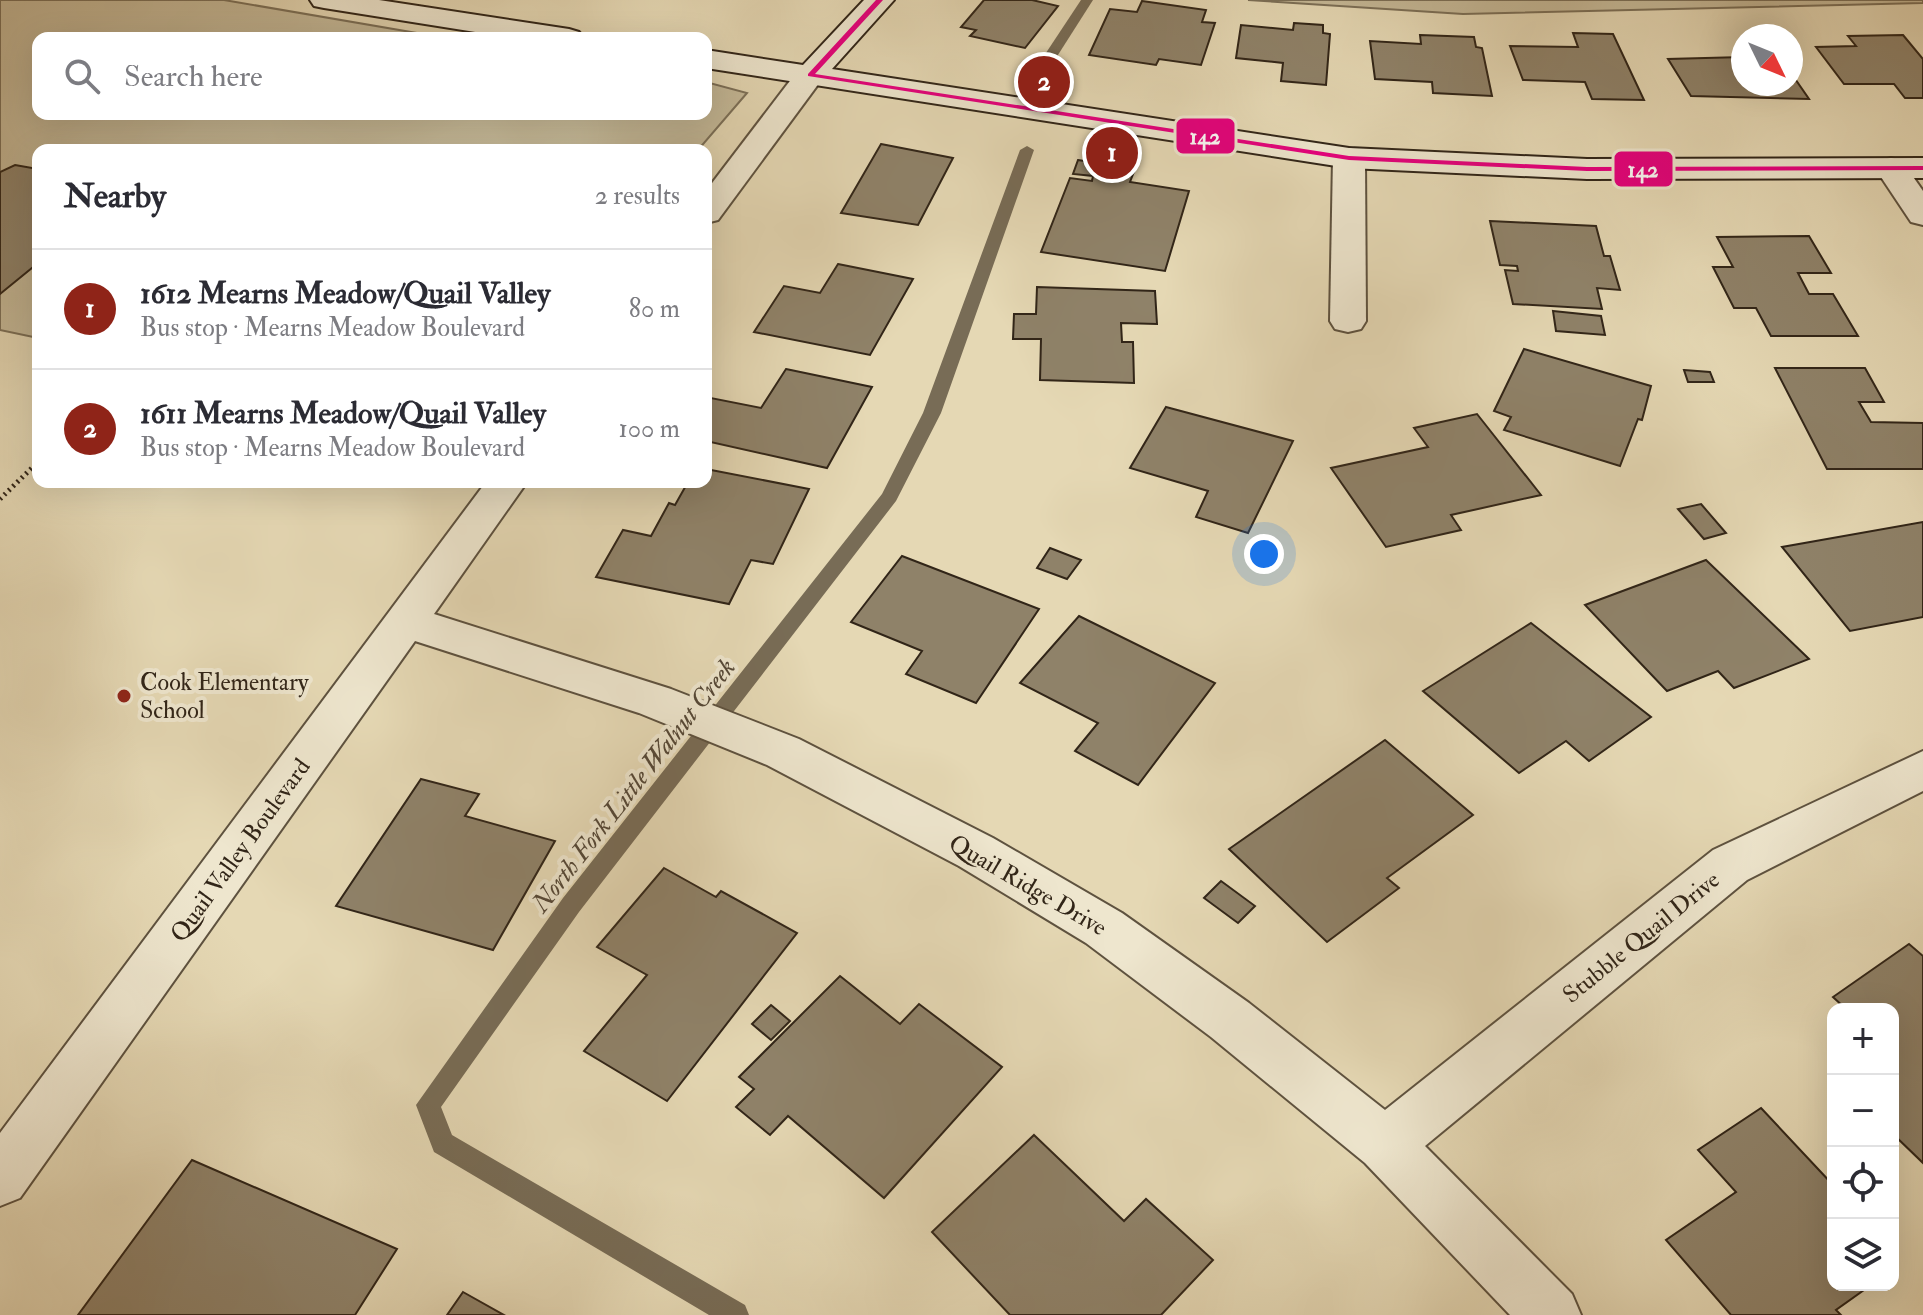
<!DOCTYPE html>
<meta charset="utf-8">
<style>
body{margin:0;font-family:"IM FELL Double Pica",serif;background:#f2f2f3;color:#2b2b33}
.controls{position:absolute;right:24px;bottom:24px;display:grid;overflow:hidden;border-radius:16px;box-shadow:0 8px 32px #0002}
.controls button{width:72px;height:72px;display:grid;place-items:center;padding:0;border:0;border-bottom:2px solid #e1e1e2;background:#fff;color:#2b2b33;font:40px sans-serif}
.compass{position:absolute;left:1731px;top:24px;width:72px;height:72px;border-radius:50%;background:#fff;box-shadow:0 8px 32px #0002;rotate:133deg}
.you{position:absolute;left:1264px;top:554px;width:28px;height:28px;margin:-20px;border:6px solid #fff;border-radius:50%;background:#1a73e8;box-shadow:0 0 0 12px #1a73e833}
.badge{display:grid;place-items:center;width:52px;height:52px;border-radius:50%;background:#8f2418;color:#fff;font-size:26px;font-weight:700}
.pin{position:absolute;translate:-50% -50%;border:4px solid #fff;box-shadow:0 2px 8px #0006}
.list{margin:0;padding:0;list-style:none}
h2{display:flex;justify-content:space-between;align-items:center;height:104px;margin:0;padding:0 32px;font-size:34px}
h2 small{font-size:26px;font-weight:400;color:#7c7c81}
.list li{display:grid;grid-template-columns:52px 1fr auto;gap:24px;align-items:center;box-sizing:border-box;height:120px;padding:0 32px;border-top:2px solid #e1e1e2}
.list b{display:block;font-size:30px;white-space:nowrap}
.list p{margin:0;font-size:26px;white-space:nowrap;color:#7c7c81}
.list em{font-size:26px;font-style:normal;color:#7c7c81}
.icon{flex:none;width:44px;height:44px;fill:none;stroke:currentColor;stroke-width:2;stroke-linecap:round;stroke-linejoin:round}
.map{position:relative;flex:none;width:1923px;height:1315px;overflow:hidden}
.search{position:absolute;background:#fff;box-shadow:0 8px 32px #0002;left:32px;top:32px;width:680px;height:88px;display:flex;align-items:center;gap:20px;box-sizing:border-box;padding:0 28px;border-radius:16px;color:#7c7c81;font-size:30px}
.panel{position:absolute;background:#fff;box-shadow:0 8px 32px #0002;left:32px;top:144px;width:680px;height:344px;border-radius:16px}
.map>svg:first-child{display:block}
.green{fill:#c6ba99;stroke:#7c7058;stroke-width:2}
.lines{fill:none;stroke-linecap:round;stroke-linejoin:round}
.stream{fill:#786c56;fill-rule:evenodd}
.building{fill:#8f8269;stroke:#312518;stroke-width:2}
.street-casing{stroke:#5e523f;stroke-width:4}
.secondary-casing{stroke:#312518;stroke-width:4}
.path{stroke:#312518;stroke-width:5;stroke-dasharray:2 4;stroke-linecap:butt}
.street{fill:#eee6ce;fill-rule:evenodd}
.secondary{fill:#eee6ce;fill-rule:evenodd}
.bus-1-casing{stroke:#eee6ce;stroke-width:6}
.bus-1{fill:#e5007d;fill-rule:evenodd}
.poi-dot{fill:#8f2418;stroke:#eee6ce;stroke-width:3}
.labels{text-anchor:middle;stroke-width:8;stroke-linejoin:round;paint-order:stroke}
.poi-label{font-size:24px;fill:#312518;stroke:#eee6ce;text-anchor:start}
.street-label{font-size:24px;fill:#312518;stroke:#eee6ce}
.water-label{font-size:26px;font-style:italic;fill:#554837;stroke:#eee6ce}
.line-badge{stroke:#eee6ce;stroke-width:3}
.badge-label{font-size:22px;text-anchor:middle;font-weight:bold;fill:#fff}
</style>
<div class="map">
<svg width="1923" height="1315" viewBox="0 0 1923 1315">
<rect width="100%" height="100%" fill="#e5d8b4"/>
<filter id="stains"><feTurbulence type="fractalNoise" baseFrequency=".0025" numOctaves="4"/><feColorMatrix values="0 0 0 0 .2 0 0 0 0 .09 0 0 0 0 .02 0 0 0 .5 -.17"/></filter>
<radialGradient id="worn" r=".72"><stop offset=".6" stop-color="#630" stop-opacity="0"/><stop offset="1" stop-color="#630" stop-opacity=".3"/></radialGradient>
<g class="green">
<polygon points="0,0 224,0 446,38 38,38 38,114 706,114 706,82 747,93 698,150 38,150 38,338 0,330"/>
<polygon points="1248,0 1923,0 1923,3 1463,14"/>
</g>
<g class="lines">
<g class="stream">
<polygon points="1081,0 1093,0 1042,80 1032,80 1030,77"/>
<polygon points="1027,146 1034,150 941,413 896,501 579,912 441,1107 452,1135 745,1305 749,1315 709,1315 434,1152 416,1105 563,898 882,494 923,413 1020,150"/>
</g>
</g>
<g class="building">
<polygon points="984,0 1032,0 1058,6 1025,48 970,36 976,30 961,27"/>
<polygon points="1142,1 1206,10 1202,22 1215,23 1201,65 1159,59 1156,65 1089,55 1110,9 1137,12"/>
<polygon points="1294,23 1323,25 1323,33 1330,34 1326,85 1281,81 1283,63 1236,58 1241,25 1293,30"/>
<polygon points="1573,33 1613,34 1644,100 1592,99 1585,82 1523,80 1510,46 1578,47"/>
<polygon points="1420,35 1474,37 1476,47 1482,48 1492,96 1433,93 1432,82 1375,79 1370,41 1421,44"/>
<polygon points="1903,35 1923,59 1923,98 1905,98 1894,84 1844,84 1816,47 1856,46 1848,36"/>
<polygon points="1743,57 1743,84 1791,84 1791,73 1809,99 1691,96 1668,59"/>
<polygon points="881,144 953,158 918,225 841,213"/>
<polygon points="1078,160 1135,169 1130,182 1189,191 1165,271 1041,252 1070,178 1092,181 1093,176 1073,174"/>
<polygon points="15,165 38,169 38,263 0,294 0,172"/>
<polygon points="1490,221 1596,226 1604,256 1610,256 1620,290 1597,288 1602,309 1513,304 1505,270 1518,271 1517,266 1500,265"/>
<polygon points="1809,236 1831,273 1798,273 1809,294 1833,294 1858,336 1771,336 1756,308 1734,308 1713,267 1733,267 1717,237"/>
<polygon points="838,264 913,279 870,355 754,332 784,286 820,293"/>
<polygon points="1037,287 1155,291 1157,324 1121,323 1122,342 1133,342 1134,383 1040,380 1041,339 1013,339 1014,314 1036,314"/>
<polygon points="1553,311 1601,316 1605,335 1556,331"/>
<polygon points="1524,349 1651,386 1642,420 1638,419 1620,466 1504,430 1511,417 1494,411"/>
<polygon points="1775,368 1865,368 1884,402 1859,402 1871,422 1923,423 1923,469 1827,469"/>
<polygon points="786,369 872,387 827,468 706,441 706,405 711,398 761,408"/>
<polygon points="1684,370 1710,372 1714,382 1688,382"/>
<polygon points="1166,407 1293,441 1248,533 1196,517 1208,491 1130,468"/>
<polygon points="1477,414 1541,495 1451,515 1461,530 1386,547 1331,468 1428,447 1414,428"/>
<polygon points="706,469 809,489 773,564 751,560 729,604 596,577 623,530 651,536 669,503 675,505 688,482 706,482"/>
<polygon points="1701,504 1726,533 1704,539 1678,509"/>
<polygon points="1923,522 1923,617 1850,631 1782,547"/>
<polygon points="1050,548 1081,560 1067,579 1037,568"/>
<polygon points="902,556 1039,609 976,703 906,674 922,651 851,622"/>
<polygon points="1706,560 1809,659 1734,688 1718,671 1667,691 1585,605"/>
<polygon points="1079,616 1215,683 1138,785 1075,751 1098,723 1020,683"/>
<polygon points="1531,623 1651,717 1589,761 1566,741 1519,773 1423,691"/>
<polygon points="1385,740 1473,815 1387,878 1399,888 1327,942 1229,849"/>
<polygon points="421,779 479,794 465,816 555,841 493,950 336,906"/>
<polygon points="664,868 716,897 721,891 797,933 667,1101 584,1051 647,975 597,947"/>
<polygon points="1221,881 1255,906 1238,923 1204,898"/>
<polygon points="1909,944 1923,956 1923,1163 1893,1134 1893,1009 1846,1009 1833,997"/>
<polygon points="840,976 900,1024 919,1004 1002,1067 884,1198 788,1116 770,1135 736,1107 754,1089 739,1077"/>
<polygon points="771,1005 790,1021 771,1040 752,1024"/>
<polygon points="1761,1108 1833,1185 1833,1285 1871,1285 1836,1310 1841,1315 1731,1315 1666,1240 1736,1192 1698,1150"/>
<polygon points="1034,1135 1124,1221 1146,1199 1213,1260 1161,1315 1010,1315 932,1232"/>
<polygon points="192,1160 397,1249 355,1315 78,1315"/>
<polygon points="463,1292 504,1315 447,1315"/>
</g>
<g class="lines">
<g class="street-casing">
<g id="street">
<polygon points="810,66 821,69 825,75 718,220 706,223 706,191 799,69"/>
<polygon points="1349,148 1360,151 1365,158 1366,321 1361,329 1348,332 1335,329 1330,321 1333,158 1338,151"/>
<polygon points="1891,158 1902,161 1923,191 1923,225 1911,222 1875,168 1880,161"/>
<polygon points="486,482 527,482 434,614 671,689 799,739 993,838 1122,913 1249,1003 1385,1110 1713,850 1923,751 1923,791 1747,880 1425,1146 1572,1294 1581,1315 1510,1315 1365,1163 1211,1037 1086,943 959,866 767,765 639,713 415,641 20,1198 0,1206 0,1133"/>
</g>
</g>
<g class="secondary-casing">
<g id="secondary">
<polygon points="310,0 379,0 569,29 579,32 584,38 513,38 324,8 314,6"/>
<polygon points="864,0 894,0 832,69 1349,148 1587,159 1923,158 1923,178 1587,179 1349,168 706,68 706,50 803,65"/>
</g>
</g>
<polyline class="path" points="0,499 38,462"/>
<use href="#street" class="street"/>
<use href="#secondary" class="secondary"/>
<g class="bus-1-casing">
<polygon id="bus-1" points="876,0 883,0 815,74 1349,156 1587,167 1923,166 1923,170 1587,171 1349,160 808,76 808,74"/>
</g>
<use href="#bus-1" class="bus-1"/>
</g>
<circle class="poi-dot" cx="124" cy="696" r="8"/>
<g class="labels">
<g class="poi-label">
<text x="140" y="690">Cook Elementary<tspan x="140" dy="28">School</tspan></text>
</g>
<g class="street-label">
<text transform="translate(240 850) rotate(-54)" y="8">Quail Valley Boulevard</text>
<text transform="translate(1028 885) rotate(30)" y="8">Quail Ridge Drive</text>
<text transform="translate(1641 937) rotate(-39)" y="8">Stubble Quail Drive</text>
</g>
<g class="water-label">
<text transform="translate(633 785) rotate(-52)" y="9">North Fork Little Walnut Creek</text>
</g>
</g>
<g class="line-badge">
<rect x="1175" y="117" width="61" height="38" rx="8" fill="#e5007d"/>
<rect x="1613" y="150" width="61" height="38" rx="8" fill="#e5007d"/>
</g>
<g class="badge-label">
<text x="1205" y="144">142</text>
<text x="1643" y="177">142</text>
</g>
<rect width="100%" height="100%" filter="url(#stains)"/>
<rect width="100%" height="100%" fill="url(#worn)"/>
</svg>
<div class="controls">
<button>+</button>
<button>−</button>
<button><svg class="icon" aria-label="locate" viewBox="0 0 24 24"><circle cx="12" cy="12" r="6"/><path d="M12 2v4M12 18v4M2 12h4M18 12h4"/></svg></button>
<button><svg class="icon" aria-label="layers" viewBox="0 0 24 24"><path d="M12 4l9 5-9 5-9-5zM3 14l9 5 9-5"/></svg></button>
</div>
<svg class="compass" viewBox="-18 -18 36 36"><path d="M0-13l5 13h-10z" fill="#e53935"/><path d="M0 13l5-13h-10z" fill="#7c7c81"/></svg>
<div class="you"></div>
<div class="pin badge" style="left:1112px;top:153px">1</div>
<div class="pin badge" style="left:1044px;top:82px">2</div>
<div class="search"><svg class="icon" aria-label="search" viewBox="0 0 24 24"><circle cx="10" cy="10" r="6"/><path d="M15 15l6 6"/></svg>Search here</div>
<section class="panel">
<h2>Nearby<small>2 results</small></h2>
<ul class="list">
<li><span class="badge">1</span><div><b>1612 Mearns Meadow/Quail Valley</b><p>Bus stop · Mearns Meadow Boulevard</p></div><em>80 m</em></li>
<li><span class="badge">2</span><div><b>1611 Mearns Meadow/Quail Valley</b><p>Bus stop · Mearns Meadow Boulevard</p></div><em>100 m</em></li>
</ul>
</section>
</div>
